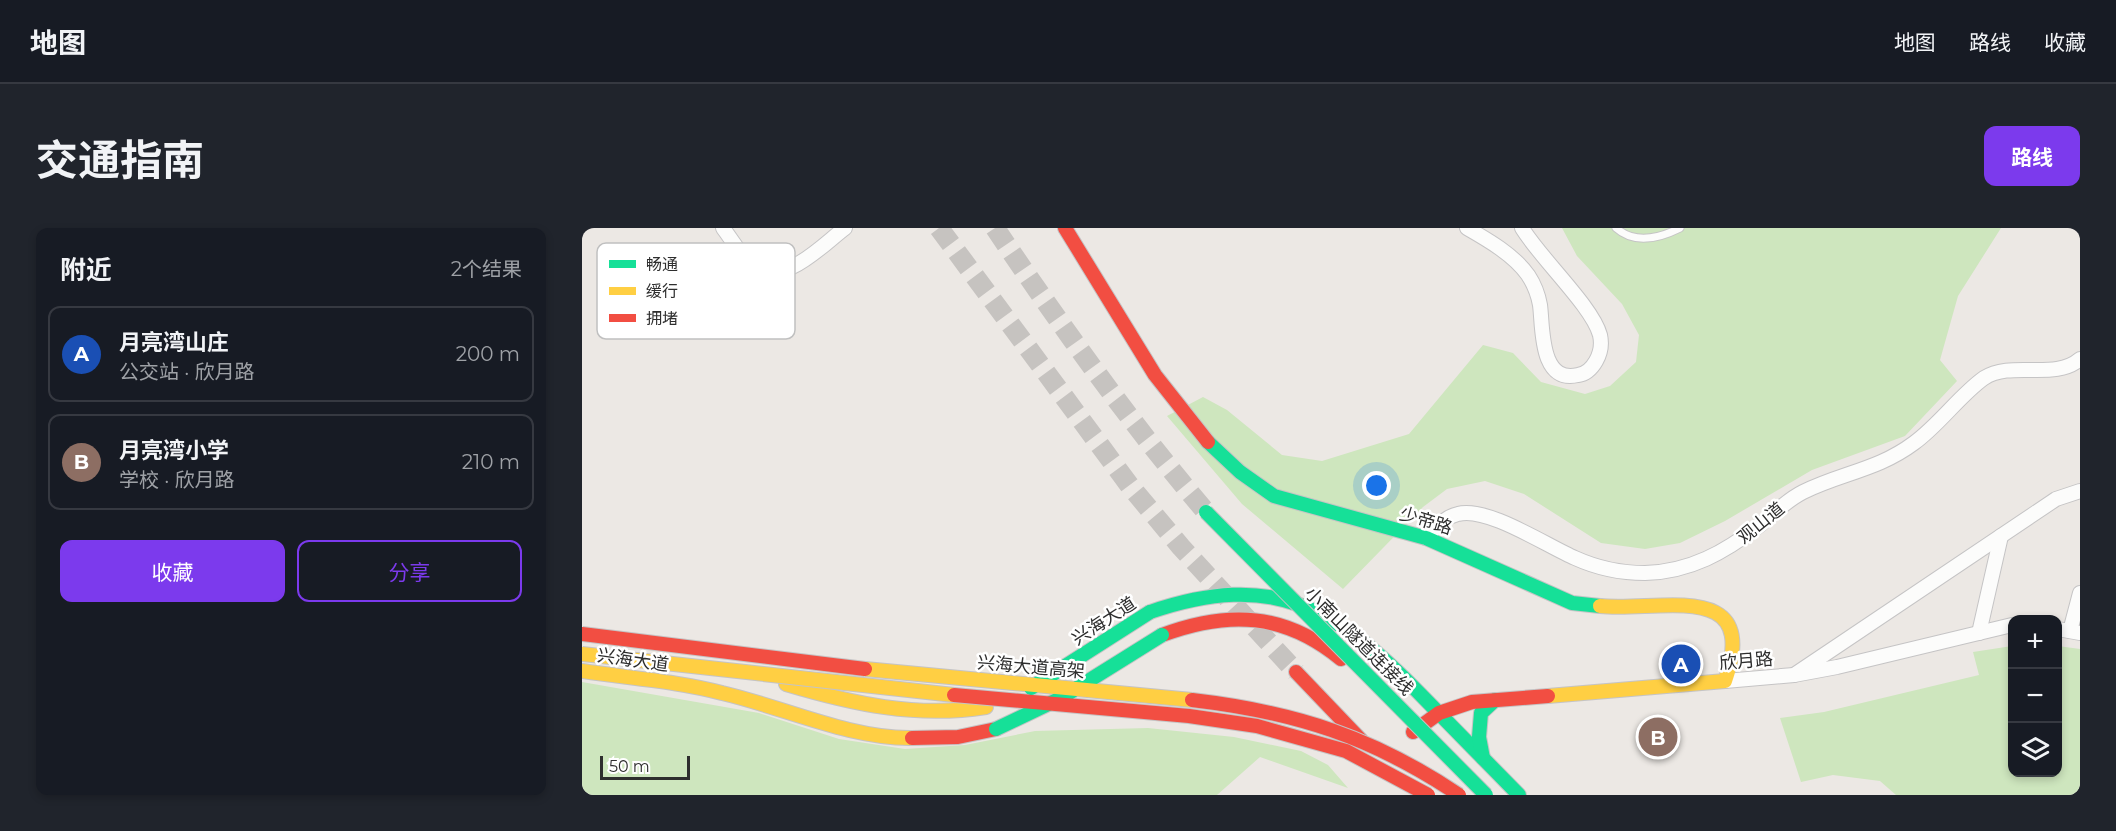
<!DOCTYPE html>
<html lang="zh">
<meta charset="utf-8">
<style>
body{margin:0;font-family:Montserrat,"Noto Sans SC",sans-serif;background:#20242c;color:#f1f3f6}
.controls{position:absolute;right:18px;bottom:18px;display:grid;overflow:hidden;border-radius:12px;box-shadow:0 3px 9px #0003}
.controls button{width:54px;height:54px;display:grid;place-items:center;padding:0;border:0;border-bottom:2px solid #363941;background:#171b24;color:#f1f3f6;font:30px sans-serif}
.scale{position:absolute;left:18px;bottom:15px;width:90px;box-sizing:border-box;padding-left:6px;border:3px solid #2e2e2e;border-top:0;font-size:16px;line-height:21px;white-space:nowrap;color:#2e2e2e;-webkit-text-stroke:4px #fff;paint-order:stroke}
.you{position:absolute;left:795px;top:258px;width:21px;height:21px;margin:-15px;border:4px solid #fff;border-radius:50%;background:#1a73e8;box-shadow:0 0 0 9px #1a73e833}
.badge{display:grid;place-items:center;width:39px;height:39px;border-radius:50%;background:#7c3aed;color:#fff;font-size:20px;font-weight:700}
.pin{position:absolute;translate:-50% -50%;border:3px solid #fff;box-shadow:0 2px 6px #0006}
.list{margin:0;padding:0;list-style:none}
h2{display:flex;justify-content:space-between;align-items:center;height:78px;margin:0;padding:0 24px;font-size:26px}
h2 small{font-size:20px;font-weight:400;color:#9ea1a6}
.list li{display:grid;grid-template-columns:39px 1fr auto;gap:18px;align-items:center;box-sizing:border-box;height:96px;margin:0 12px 12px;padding:0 12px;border:2px solid #363941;border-radius:12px}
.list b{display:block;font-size:22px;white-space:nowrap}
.list p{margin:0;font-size:20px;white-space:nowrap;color:#9ea1a6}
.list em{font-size:20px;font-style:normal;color:#9ea1a6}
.actions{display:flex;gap:12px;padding:18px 24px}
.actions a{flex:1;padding:14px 0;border:2px solid #7c3aed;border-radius:12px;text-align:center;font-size:21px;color:#7c3aed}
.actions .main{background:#7c3aed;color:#fff}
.icon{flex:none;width:33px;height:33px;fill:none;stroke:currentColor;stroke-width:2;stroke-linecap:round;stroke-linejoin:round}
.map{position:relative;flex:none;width:1498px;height:567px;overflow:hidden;border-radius:12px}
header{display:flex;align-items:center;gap:36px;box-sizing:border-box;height:84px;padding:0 30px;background:#171b24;border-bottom:2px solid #363941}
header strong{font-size:28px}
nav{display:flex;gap:33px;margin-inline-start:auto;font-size:21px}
.intro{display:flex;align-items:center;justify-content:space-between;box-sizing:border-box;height:144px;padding:0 36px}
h1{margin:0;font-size:42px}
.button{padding:15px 27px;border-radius:12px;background:#7c3aed;color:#fff;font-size:21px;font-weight:700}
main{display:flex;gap:36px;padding:0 36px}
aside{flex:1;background:#171b24;border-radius:12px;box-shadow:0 3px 9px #0003}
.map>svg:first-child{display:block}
.green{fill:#cee6be}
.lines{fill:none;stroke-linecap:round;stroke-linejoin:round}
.secondary-tunnel{stroke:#c6c3c0;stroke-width:20;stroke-dasharray:20 10;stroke-linecap:butt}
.lane-casing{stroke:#c5c4c5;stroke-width:9}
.street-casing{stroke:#c5c4c5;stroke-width:16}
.fast-casing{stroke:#c5c4c5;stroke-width:16}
.slow-casing{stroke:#c5c4c5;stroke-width:16}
.jam-casing{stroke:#c5c4c5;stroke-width:16}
.lane{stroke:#fcfcfb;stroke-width:7}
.street{stroke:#fcfcfb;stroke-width:14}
.fast{stroke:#16e098;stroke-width:14}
.slow{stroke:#ffcf43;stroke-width:14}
.jam{stroke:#f24e42;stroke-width:14}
.fast-bridge-casing{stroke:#c5c4c5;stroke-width:16;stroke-linecap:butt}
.slow-bridge-casing{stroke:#c5c4c5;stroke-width:16;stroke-linecap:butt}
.jam-bridge-casing{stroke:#c5c4c5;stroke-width:16;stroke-linecap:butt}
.fast-bridge{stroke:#16e098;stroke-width:14}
.slow-bridge{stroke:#ffcf43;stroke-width:14}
.jam-bridge{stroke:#f24e42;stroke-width:14}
.labels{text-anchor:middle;stroke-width:5;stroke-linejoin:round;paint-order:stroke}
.street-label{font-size:18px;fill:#2e2e2e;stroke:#fff}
.key{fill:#fff;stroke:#c0c0c0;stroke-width:1.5}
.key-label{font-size:16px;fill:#2e2e2e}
</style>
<header>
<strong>地图</strong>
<nav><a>地图</a><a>路线</a><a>收藏</a></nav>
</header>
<div class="intro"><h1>交通指南</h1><a class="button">路线</a></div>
<main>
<aside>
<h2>附近<small>2个结果</small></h2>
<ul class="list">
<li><span class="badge" style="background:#1a4fb4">A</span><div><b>月亮湾山庄</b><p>公交站 · 欣月路</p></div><em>200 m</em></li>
<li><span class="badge" style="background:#8d6e63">B</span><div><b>月亮湾小学</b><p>学校 · 欣月路</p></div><em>210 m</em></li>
</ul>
<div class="actions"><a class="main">收藏</a><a>分享</a></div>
</aside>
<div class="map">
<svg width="1498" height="567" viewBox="0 0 1498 567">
<rect width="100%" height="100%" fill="#ece8e4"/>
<g class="green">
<polygon points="980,0 1419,0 1376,68 1358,132 1375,153 1323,208 1230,242 1143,293 1098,315 1063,321 1019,315 942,266 903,253 865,261 841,279 761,361 660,276 585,188 621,169 645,182 700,227 740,233 827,206 901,117 931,125 959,154 1003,166 1028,158 1054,134 1057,107 1040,76 995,28"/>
<polygon points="1430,418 1430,544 1476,544 1476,418 1498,421 1498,567 1314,567 1298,553 1251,547 1219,554 1198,490 1242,484 1397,447 1391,424"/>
<polygon points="0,454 177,485 257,511 323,521 383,517 453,503 566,500 652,509 719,523 746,537 766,560 678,529 635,567 0,567"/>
</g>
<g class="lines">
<g class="secondary-tunnel">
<polyline points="357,0 548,258 599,319 714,444"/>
<path d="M413,0C479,98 547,193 624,284"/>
</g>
<g class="lane-casing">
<path id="lane" d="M1034,0C1053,17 1078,10 1098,0"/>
</g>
<g class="street-casing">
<g id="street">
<path d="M141,0C150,12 159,28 170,37C201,61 240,17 263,0"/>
<path d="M885,0C906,12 932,27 946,47C952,56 956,66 958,77C961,98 957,156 996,147C1004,146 1010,140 1014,133C1018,126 1020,116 1018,107C1010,78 958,30 940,0"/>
<path d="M844,310C853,301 862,289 876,286C905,278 965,318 993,330C1015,340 1039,345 1063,345C1108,344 1143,324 1178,297C1192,285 1205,272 1221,264C1259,245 1296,242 1332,215C1357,197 1378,167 1402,150C1430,132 1473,153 1498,131"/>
<polyline points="1476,401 1498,405"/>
<polyline points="1488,403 1498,365"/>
<polyline points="1397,405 1419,308"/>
<polyline points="1212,447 1474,271 1498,263"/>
<polyline points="1143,453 1212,447 1255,439 1430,397"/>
</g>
</g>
<g class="fast-casing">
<g id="fast">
<polyline points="626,214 658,244 692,268 844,310 990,375 1018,378"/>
<path d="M568,384C693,341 755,381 841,469C873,502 905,534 937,567"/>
<polyline points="901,530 897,509 899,485 913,472"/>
</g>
</g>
<g class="slow-casing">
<g id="slow">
<path d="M0,443C46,450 95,453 140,465C201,479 268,511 330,510"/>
<path d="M204,456C271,476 334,490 404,479"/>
<path d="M966,468L1143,453C1179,350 1078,384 1018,378"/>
</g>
</g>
<g class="jam-casing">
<g id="jam">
<polyline points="483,0 573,147 626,214"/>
<path d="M580,407C647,382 703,385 759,431"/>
<polyline points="714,444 779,512"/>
<polyline points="831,504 857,485 890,474 966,468"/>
<polyline points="330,510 376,509 414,501"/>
</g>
</g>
<use href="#lane" class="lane"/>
<use href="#street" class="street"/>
<use href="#fast" class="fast"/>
<use href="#slow" class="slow"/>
<use href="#jam" class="jam"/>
<g class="fast-bridge-casing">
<g id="fast-bridge">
<polyline points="624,284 904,567"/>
<polyline points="449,460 568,384"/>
<polyline points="414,501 479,470 580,407"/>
</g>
</g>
<g class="slow-bridge-casing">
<g id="slow-bridge">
<polyline points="0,426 372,467"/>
<polyline points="283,441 610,472"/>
</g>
</g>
<g class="jam-bridge-casing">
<g id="jam-bridge">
<polyline points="0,406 283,441"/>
<polyline points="372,467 607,488 675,498 764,523 846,567"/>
<path d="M610,472C713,484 791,509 877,567"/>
</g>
</g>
<use href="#fast-bridge" class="fast-bridge"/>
<use href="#slow-bridge" class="slow-bridge"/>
<use href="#jam-bridge" class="jam-bridge"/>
</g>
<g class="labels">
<g class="street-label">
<text transform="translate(844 293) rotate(17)" y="6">少帝路</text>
<text transform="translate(1179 295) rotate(-39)" y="6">观山道</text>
<text transform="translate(522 393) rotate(-33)" y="6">兴海大道</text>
<text transform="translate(777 413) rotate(45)" y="6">小南山隧道连接线</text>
<text transform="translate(51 432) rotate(8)" y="6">兴海大道</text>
<text transform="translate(1164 433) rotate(-5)" y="6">欣月路</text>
<text transform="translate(449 439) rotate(5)" y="6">兴海大道高架</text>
</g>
</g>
<rect x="15" y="15" width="198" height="96" rx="9" class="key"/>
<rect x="27" y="32" width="27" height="8" fill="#16e098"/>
<rect x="27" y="59" width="27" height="8" fill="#ffcf43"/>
<rect x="27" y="86" width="27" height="8" fill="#f24e42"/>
<g class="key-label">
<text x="64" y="42">畅通</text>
<text x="64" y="69">缓行</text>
<text x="64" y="96">拥堵</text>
</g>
</svg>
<div class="controls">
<button>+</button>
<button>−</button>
<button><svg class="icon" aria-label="layers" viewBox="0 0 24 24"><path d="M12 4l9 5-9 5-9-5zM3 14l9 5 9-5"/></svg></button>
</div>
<div class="scale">50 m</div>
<div class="you"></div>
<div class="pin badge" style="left:1099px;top:436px;background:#1a4fb4">A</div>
<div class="pin badge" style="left:1076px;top:509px;background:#8d6e63">B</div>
</div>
</main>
